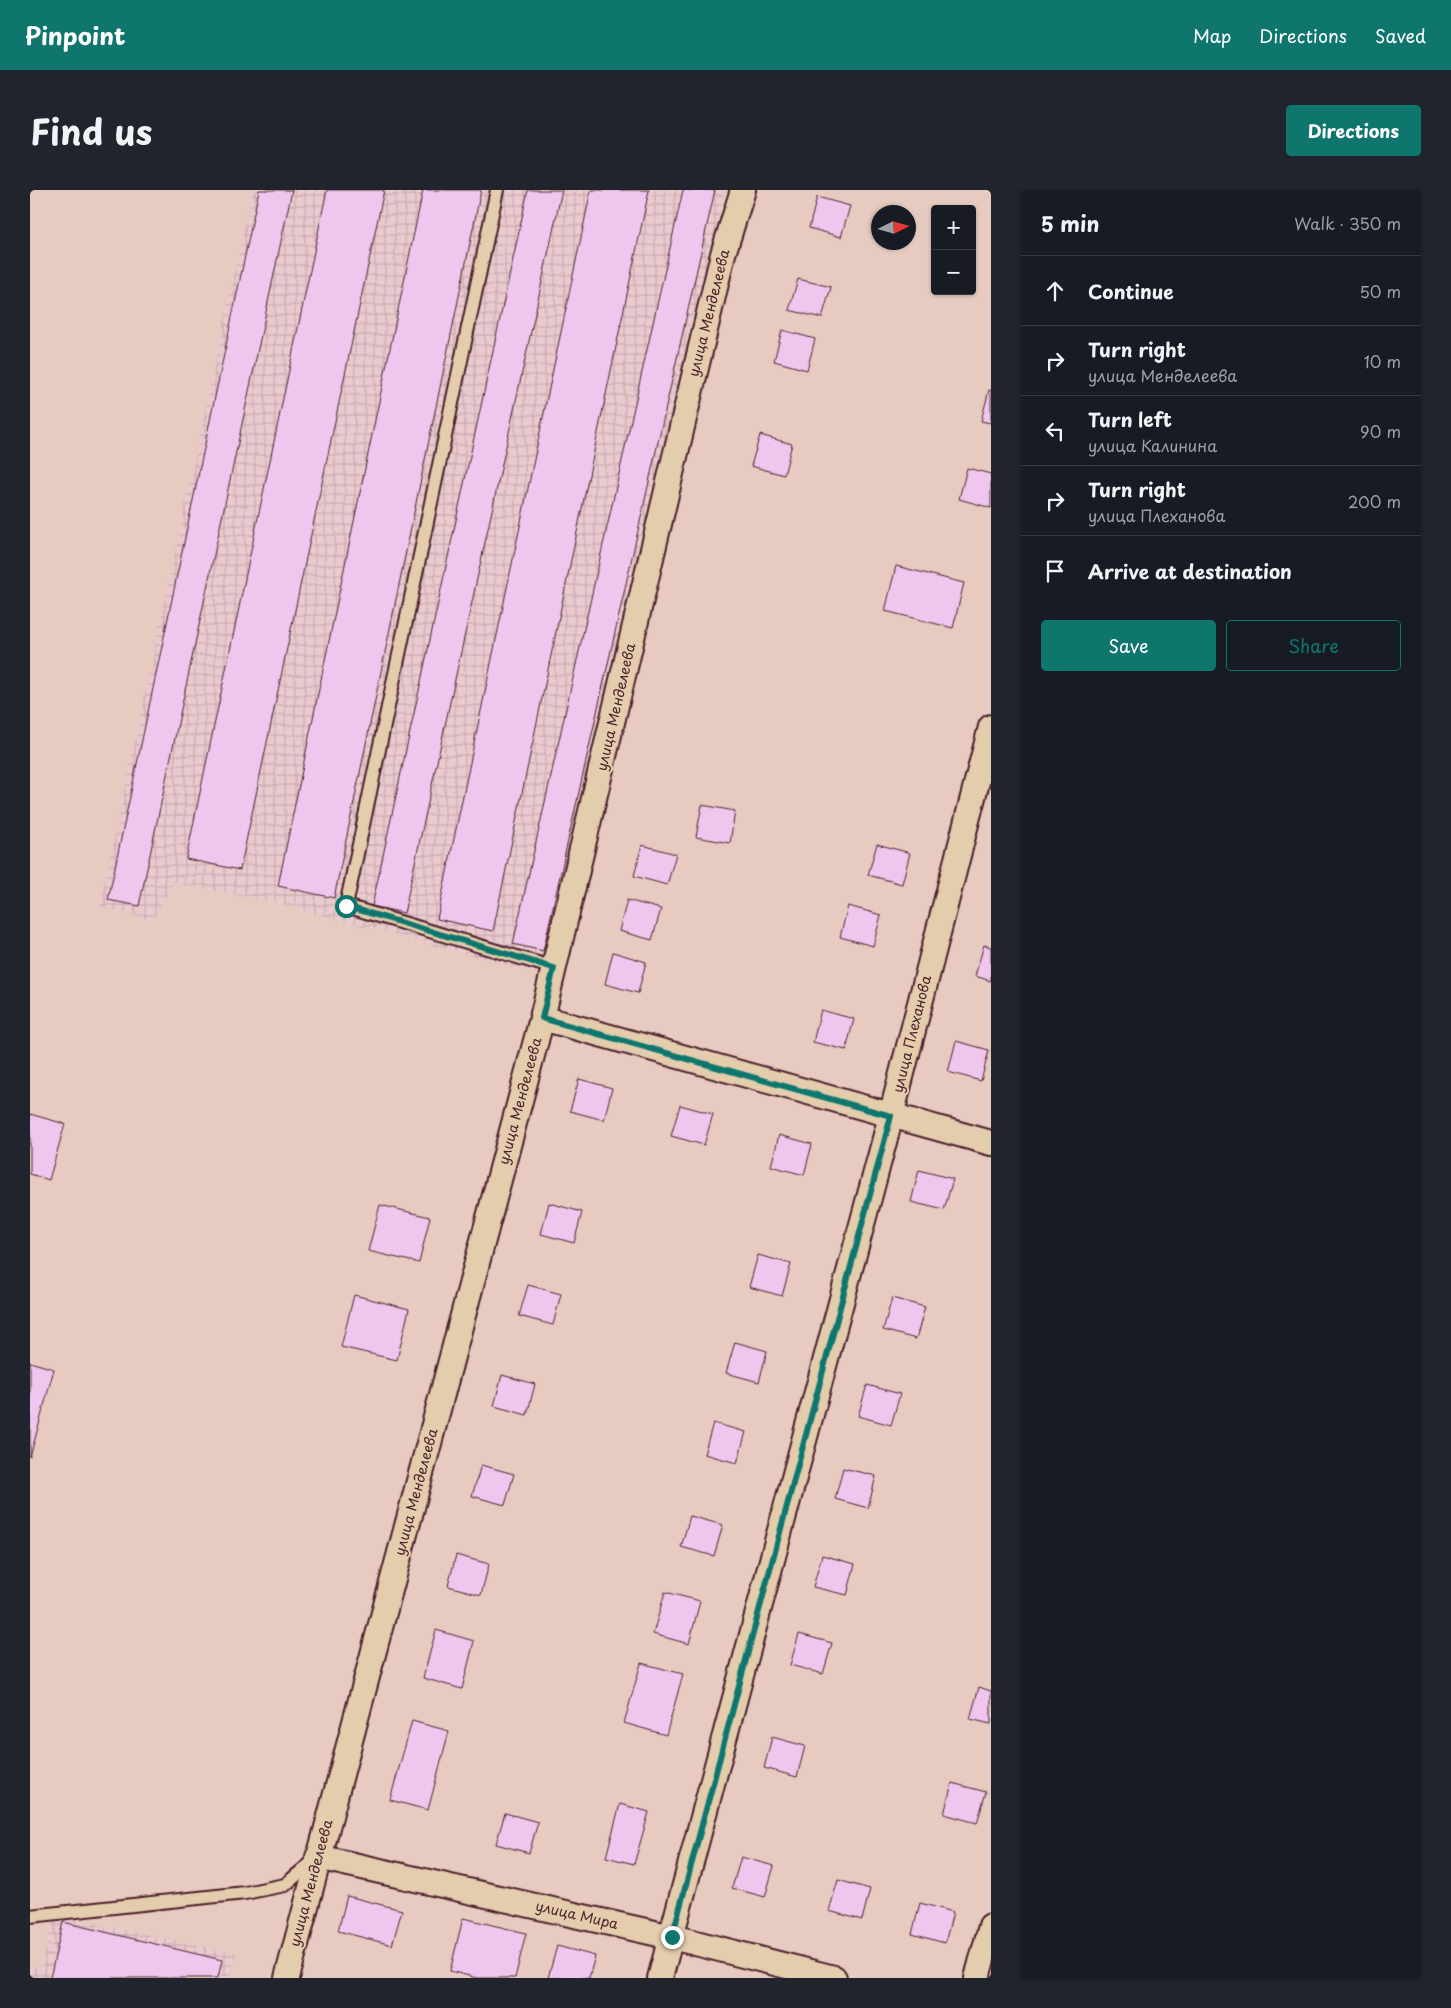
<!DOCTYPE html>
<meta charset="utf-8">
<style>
body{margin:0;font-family:"Playpen Sans",sans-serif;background:#20242c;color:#f1f3f6}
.controls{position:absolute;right:15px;top:15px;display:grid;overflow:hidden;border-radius:5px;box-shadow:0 1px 4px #0004}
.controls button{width:45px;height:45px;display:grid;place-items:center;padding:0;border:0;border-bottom:1px solid #363941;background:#171b24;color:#f1f3f6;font:25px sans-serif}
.compass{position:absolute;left:841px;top:15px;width:45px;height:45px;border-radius:50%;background:#171b24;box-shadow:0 1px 4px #0004;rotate:85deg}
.stop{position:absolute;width:15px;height:15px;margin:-11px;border:4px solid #0f766e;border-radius:50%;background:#fff}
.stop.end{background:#0f766e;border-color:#fff;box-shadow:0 1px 5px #0008}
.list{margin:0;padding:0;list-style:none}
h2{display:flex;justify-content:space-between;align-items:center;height:65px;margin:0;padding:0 20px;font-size:21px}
h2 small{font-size:16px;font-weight:400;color:#9ea1a6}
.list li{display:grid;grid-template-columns:32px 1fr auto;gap:15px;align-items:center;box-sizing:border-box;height:70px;padding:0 20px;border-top:1px solid #363941}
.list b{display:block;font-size:19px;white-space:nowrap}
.list p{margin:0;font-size:16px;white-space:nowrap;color:#9ea1a6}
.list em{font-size:16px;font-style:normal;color:#9ea1a6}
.actions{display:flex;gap:10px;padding:15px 20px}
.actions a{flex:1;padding:11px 0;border:1px solid #0f766e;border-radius:5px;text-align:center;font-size:18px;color:#0f766e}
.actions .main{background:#0f766e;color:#fff}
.icon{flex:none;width:28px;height:28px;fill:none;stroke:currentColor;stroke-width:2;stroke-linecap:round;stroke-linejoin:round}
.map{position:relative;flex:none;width:961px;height:1788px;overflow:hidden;border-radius:5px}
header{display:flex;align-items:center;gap:30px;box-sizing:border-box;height:70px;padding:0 25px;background:#0f766e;color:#fff}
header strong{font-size:24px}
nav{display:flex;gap:28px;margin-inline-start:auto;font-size:18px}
.intro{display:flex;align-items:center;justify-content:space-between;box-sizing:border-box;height:120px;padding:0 30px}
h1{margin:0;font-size:35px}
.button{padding:12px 22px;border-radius:5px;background:#0f766e;color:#fff;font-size:18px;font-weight:700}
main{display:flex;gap:30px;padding:0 30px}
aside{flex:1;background:#171b24;border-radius:5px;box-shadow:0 1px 4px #0004}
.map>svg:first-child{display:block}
.industrial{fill:url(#industrial-grid)}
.building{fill:#efc6ee;stroke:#4a1f2b}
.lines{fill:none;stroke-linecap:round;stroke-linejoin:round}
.lane-casing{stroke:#4a1f2b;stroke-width:16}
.street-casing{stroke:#4a1f2b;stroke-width:28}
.lane{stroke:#e4cdad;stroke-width:12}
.street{stroke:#e4cdad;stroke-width:24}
.route{stroke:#0f766e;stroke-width:6}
.labels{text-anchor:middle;stroke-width:4;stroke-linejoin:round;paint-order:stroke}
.street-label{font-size:14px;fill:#4a1f2b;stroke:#e4cdad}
</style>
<header>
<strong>Pinpoint</strong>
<nav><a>Map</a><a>Directions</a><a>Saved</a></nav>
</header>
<div class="intro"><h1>Find us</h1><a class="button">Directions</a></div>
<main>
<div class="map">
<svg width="961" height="1788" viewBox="0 0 961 1788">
<defs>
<pattern id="industrial-grid" width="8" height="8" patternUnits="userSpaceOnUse" patternTransform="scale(1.25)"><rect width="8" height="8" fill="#e9cace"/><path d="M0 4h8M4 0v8" fill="none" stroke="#c9adb1"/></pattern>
</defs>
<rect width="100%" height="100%" fill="#e7cbc0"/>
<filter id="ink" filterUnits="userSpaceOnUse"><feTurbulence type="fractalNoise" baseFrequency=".02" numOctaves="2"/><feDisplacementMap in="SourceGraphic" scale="10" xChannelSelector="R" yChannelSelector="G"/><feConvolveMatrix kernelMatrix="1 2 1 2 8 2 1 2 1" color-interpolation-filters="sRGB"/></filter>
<g filter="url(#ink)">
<g class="industrial">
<polygon points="222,0 695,0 511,784 247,713 143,693 122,730 70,716"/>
<polygon points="25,1726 206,1763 200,1788 0,1788 0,1776 10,1778"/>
</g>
<g class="building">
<polygon points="229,0 262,0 109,716 78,710"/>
<polygon points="297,0 354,0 210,680 156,669"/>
<polygon points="393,0 451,0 304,708 248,696"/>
<polygon points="498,0 532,0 374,723 342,716"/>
<polygon points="561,0 619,0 463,741 407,729"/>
<polygon points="653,0 685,0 513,761 483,754"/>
<polygon points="787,7 820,16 811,47 779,38"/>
<polygon points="768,89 801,97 792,128 759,120"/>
<polygon points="752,140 785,149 777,180 744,171"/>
<polygon points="959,200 961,200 961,233 951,231"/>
<polygon points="730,245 762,254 754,285 721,276"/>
<polygon points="937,278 961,284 961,318 929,309"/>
<polygon points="866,376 934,393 923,438 855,421"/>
<polygon points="672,615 705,621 700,653 666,647"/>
<polygon points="847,654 880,663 872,694 838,685"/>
<polygon points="612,655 646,664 637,695 604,686"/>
<polygon points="597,710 631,719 622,750 589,741"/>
<polygon points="818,716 851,725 843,756 810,747"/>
<polygon points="954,755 961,757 961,791 945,786"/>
<polygon points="583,762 616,772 608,803 575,794"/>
<polygon points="791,820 824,829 816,860 783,852"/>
<polygon points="926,851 959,860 951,891 918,882"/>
<polygon points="549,889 582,898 574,930 540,921"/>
<polygon points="650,915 683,924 674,955 641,946"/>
<polygon points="0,924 35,934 19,990 0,984"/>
<polygon points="749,945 782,954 774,985 741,976"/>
<polygon points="889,980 923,989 914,1020 881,1012"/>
<polygon points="519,1013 552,1022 544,1053 511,1044"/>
<polygon points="350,1015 400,1027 389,1073 338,1061"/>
<polygon points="728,1065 761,1074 752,1106 719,1097"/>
<polygon points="498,1095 531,1104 523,1135 489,1126"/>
<polygon points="324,1105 379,1119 367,1170 311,1157"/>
<polygon points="862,1108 895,1117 886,1149 853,1140"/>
<polygon points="705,1152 737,1161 729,1192 696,1183"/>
<polygon points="0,1172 24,1179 0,1267"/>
<polygon points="472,1185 505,1194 497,1225 464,1216"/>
<polygon points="837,1195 870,1204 861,1235 828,1226"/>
<polygon points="683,1233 716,1242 707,1273 674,1264"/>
<polygon points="451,1275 484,1284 475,1315 442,1306"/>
<polygon points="813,1278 846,1286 838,1318 805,1309"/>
<polygon points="660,1326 693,1335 684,1366 651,1357"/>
<polygon points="426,1365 459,1374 451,1405 418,1396"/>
<polygon points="792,1365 825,1374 817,1405 783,1397"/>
<polygon points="635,1402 670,1411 659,1454 623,1444"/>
<polygon points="406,1440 444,1451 432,1499 393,1488"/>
<polygon points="769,1444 802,1453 793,1484 760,1475"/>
<polygon points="611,1473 653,1484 636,1545 594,1533"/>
<polygon points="949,1497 961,1501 961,1534 940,1529"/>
<polygon points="382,1531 419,1541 398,1620 360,1610"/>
<polygon points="742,1547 775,1556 767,1587 734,1578"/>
<polygon points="922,1593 956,1602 947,1633 914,1624"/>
<polygon points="590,1614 619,1622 604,1674 576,1667"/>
<polygon points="475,1623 508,1632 499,1663 466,1654"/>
<polygon points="711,1667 744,1676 735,1707 702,1698"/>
<polygon points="808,1690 840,1699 832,1730 799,1721"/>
<polygon points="317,1706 372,1720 362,1755 308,1741"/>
<polygon points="890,1713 923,1722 915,1753 882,1744"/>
<polygon points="433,1728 496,1743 485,1788 447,1788 420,1781"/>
<polygon points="33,1732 192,1770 188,1788 20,1788"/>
<polygon points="527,1756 565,1766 559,1788 518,1788"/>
</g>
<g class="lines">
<g class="lane-casing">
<g id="lane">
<polyline points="467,0 316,716 524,778"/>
<polyline points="0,1726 215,1703 255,1695 286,1669"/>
</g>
</g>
<g class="street-casing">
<g id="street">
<polyline points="512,828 961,953"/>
<polyline points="288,1667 642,1747 804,1788"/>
<polyline points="257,1788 512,828 693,64 713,0"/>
<polyline points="630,1788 861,926 961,537"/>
<polyline points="947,1788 961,1736"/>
</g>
</g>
<use href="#lane" class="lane"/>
<use href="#street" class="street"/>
</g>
</g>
<g class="lines" filter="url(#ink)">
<polyline class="route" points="316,716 524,778 512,828 861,926 642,1747"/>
</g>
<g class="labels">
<g class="street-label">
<text transform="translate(679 123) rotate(-76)" y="5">улица Менделеева</text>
<text transform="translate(586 517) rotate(-77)" y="5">улица Менделеева</text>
<text transform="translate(882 844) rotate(-76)" y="5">улица Плеханова</text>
<text transform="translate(490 911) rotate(-75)" y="5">улица Менделеева</text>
<text transform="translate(386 1302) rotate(-75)" y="5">улица Менделеева</text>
<text transform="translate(281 1693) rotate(-75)" y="5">улица Менделеева</text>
<text transform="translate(547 1725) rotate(13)" y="5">улица Мира</text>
</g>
</g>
</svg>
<div class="controls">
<button>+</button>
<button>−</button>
</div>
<svg class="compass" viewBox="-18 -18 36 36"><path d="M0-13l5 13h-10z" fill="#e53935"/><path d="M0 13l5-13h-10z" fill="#9ea1a6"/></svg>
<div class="stop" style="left:316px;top:716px"></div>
<div class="stop end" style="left:642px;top:1747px"></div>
</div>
<aside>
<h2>5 min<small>Walk · 350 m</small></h2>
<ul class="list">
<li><svg class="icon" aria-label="ahead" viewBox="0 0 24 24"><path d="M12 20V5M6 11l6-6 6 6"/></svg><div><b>Continue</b></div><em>50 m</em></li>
<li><svg class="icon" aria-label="right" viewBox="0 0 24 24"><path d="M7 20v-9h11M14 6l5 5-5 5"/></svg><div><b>Turn right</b><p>улица Менделеева</p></div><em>10 m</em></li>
<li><svg class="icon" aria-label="left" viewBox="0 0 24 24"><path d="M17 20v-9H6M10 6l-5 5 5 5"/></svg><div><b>Turn left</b><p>улица Калинина</p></div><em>90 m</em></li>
<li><svg class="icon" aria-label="right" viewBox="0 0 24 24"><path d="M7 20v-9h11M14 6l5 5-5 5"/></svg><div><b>Turn right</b><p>улица Плеханова</p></div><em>200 m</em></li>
<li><svg class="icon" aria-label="arrive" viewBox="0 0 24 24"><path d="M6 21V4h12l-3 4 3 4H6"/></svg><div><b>Arrive at destination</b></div></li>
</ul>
<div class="actions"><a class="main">Save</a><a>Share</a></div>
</aside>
</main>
